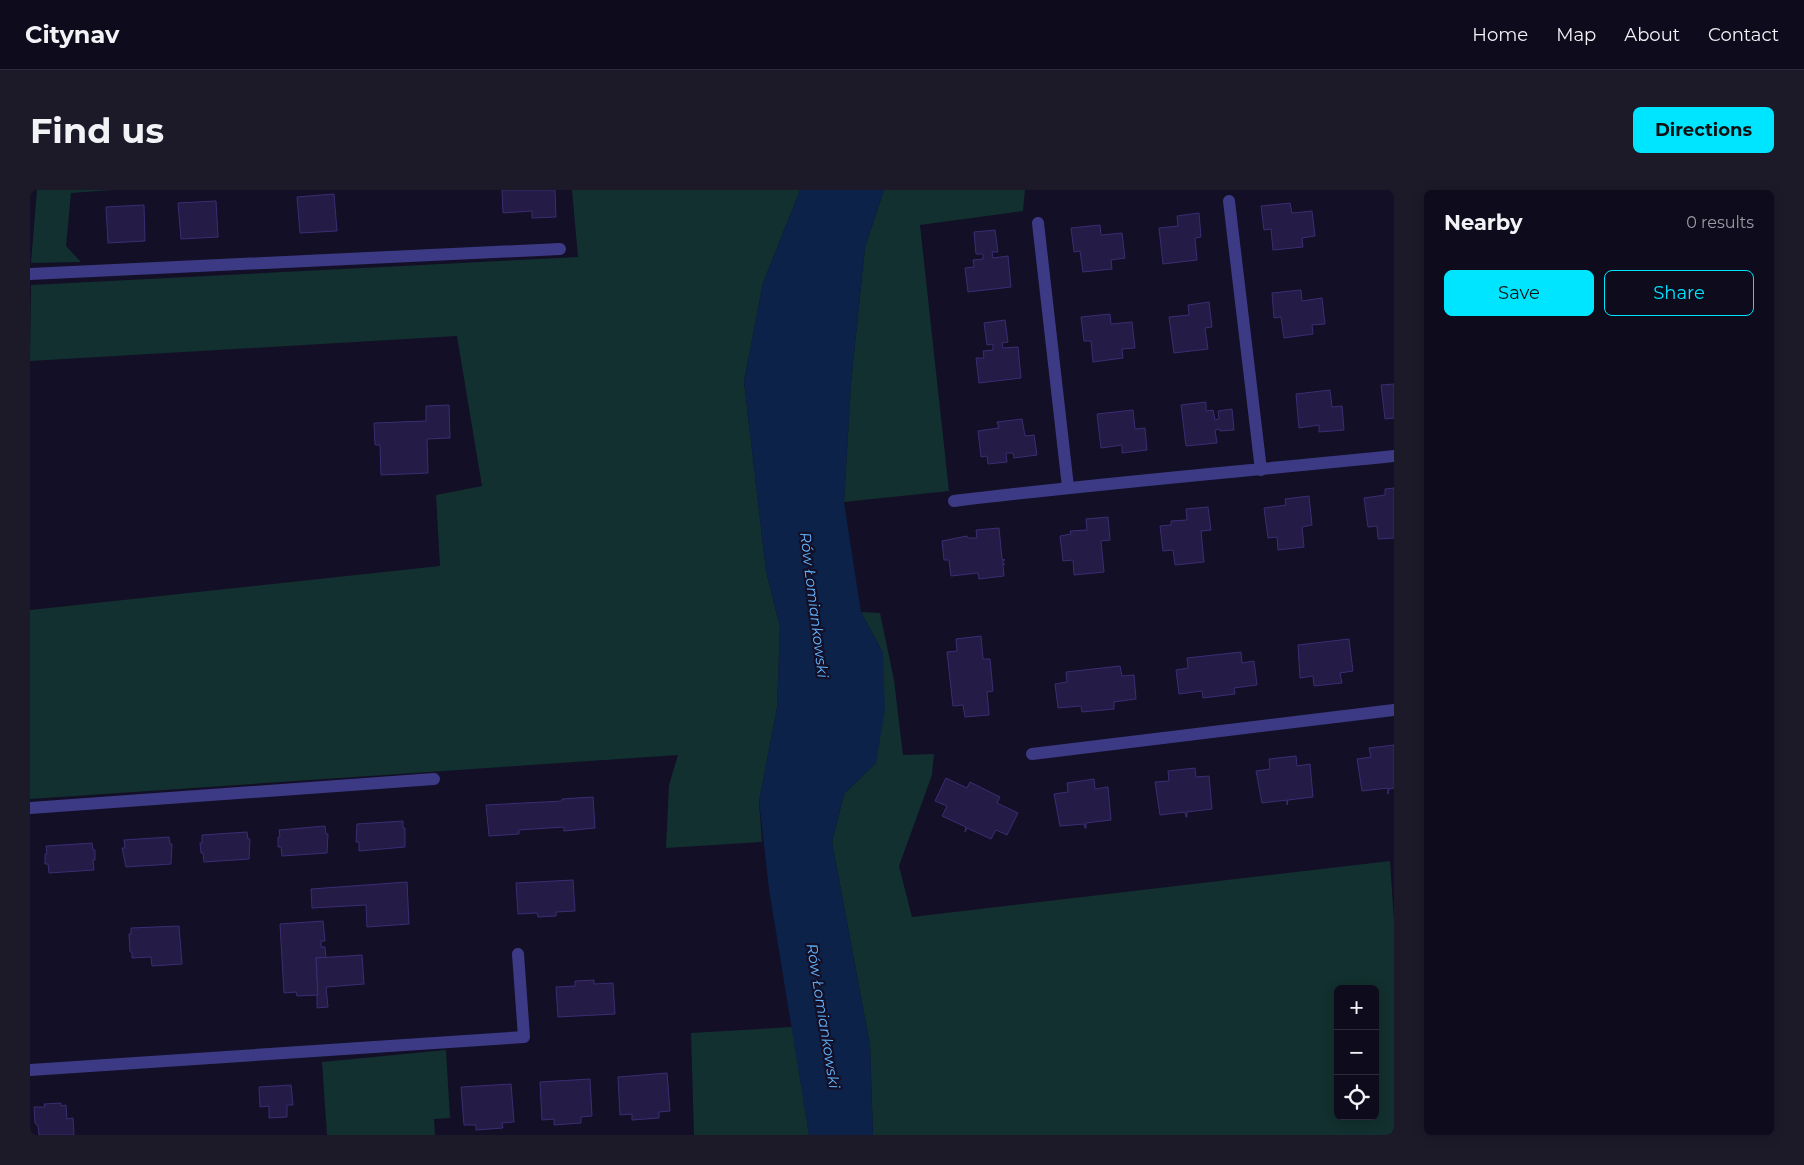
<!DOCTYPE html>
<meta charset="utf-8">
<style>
body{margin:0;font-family:Montserrat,sans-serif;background:#1c1929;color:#f1f3f6}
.controls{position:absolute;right:15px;bottom:15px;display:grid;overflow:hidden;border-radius:8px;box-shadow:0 2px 12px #0003}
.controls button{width:45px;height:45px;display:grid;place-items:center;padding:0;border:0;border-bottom:1px solid #2e2b3b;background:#0e0b1c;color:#f1f3f6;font:25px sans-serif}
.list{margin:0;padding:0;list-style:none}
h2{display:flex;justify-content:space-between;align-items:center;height:65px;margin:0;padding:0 20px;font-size:21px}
h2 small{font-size:16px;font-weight:400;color:#9b9ba3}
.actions{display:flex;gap:10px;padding:15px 20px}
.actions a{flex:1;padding:11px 0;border:1px solid #00e5ff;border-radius:8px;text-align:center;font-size:18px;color:#00e5ff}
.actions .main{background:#00e5ff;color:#111}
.icon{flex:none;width:28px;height:28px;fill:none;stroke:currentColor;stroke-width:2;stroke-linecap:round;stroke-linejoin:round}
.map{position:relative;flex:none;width:1364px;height:945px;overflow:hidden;border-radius:8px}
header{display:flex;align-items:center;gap:30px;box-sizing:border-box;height:70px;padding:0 25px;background:#0e0b1c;border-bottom:1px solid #2e2b3b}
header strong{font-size:24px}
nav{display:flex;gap:28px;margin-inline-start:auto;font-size:18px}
.intro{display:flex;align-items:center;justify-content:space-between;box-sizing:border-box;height:120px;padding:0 30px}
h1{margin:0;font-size:35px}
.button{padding:12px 22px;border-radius:8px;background:#00e5ff;color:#111;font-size:18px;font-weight:700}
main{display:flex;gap:30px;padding:0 30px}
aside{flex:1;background:#0e0b1c;border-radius:8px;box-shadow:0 2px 12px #0003}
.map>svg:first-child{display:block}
.green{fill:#12302f;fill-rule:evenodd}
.water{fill:#0c2248}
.building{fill:#241b47;stroke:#3b2d73}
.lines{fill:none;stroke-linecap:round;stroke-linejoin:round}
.minor{stroke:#3d3a85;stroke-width:12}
.labels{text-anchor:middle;stroke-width:4.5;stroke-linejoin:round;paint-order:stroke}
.water-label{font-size:15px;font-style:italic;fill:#62b6ff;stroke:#130f26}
</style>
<header>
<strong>Citynav</strong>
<nav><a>Home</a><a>Map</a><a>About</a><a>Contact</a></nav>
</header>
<div class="intro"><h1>Find us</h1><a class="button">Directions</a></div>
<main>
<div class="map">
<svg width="1364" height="945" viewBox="0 0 1364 945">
<rect width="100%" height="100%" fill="#130f26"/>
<g class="green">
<polygon points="7,0 83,0 41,3 36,56 51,72 1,73"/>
<polygon points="542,0 770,0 733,93 714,191 736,381 750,437 747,518 729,611 732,652 636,658 639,595 648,565 0,609 0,420 410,376 406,305 452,296 427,146 0,171 1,95 548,67"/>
<polygon points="854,0 995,0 993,21 890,35 919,301 814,312 821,193 835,57"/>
<path d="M831,422L850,423L864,490L873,565L904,564L902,585L869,676L882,727L1360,671L1364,731V945H843L840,855L802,652L814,604L846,573L853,463ZM1308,799H1345V926H1308Z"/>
<polygon points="762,837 779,945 664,945 661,843"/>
<polygon points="416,860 420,928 404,929 405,945 297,945 292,872"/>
</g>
<polygon class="water" points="770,0 854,0 835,57 821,193 814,312 831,422 853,463 855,520 846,573 814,604 802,652 840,855 843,945 779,945 739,699 729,611 747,518 750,437 736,381 714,191 733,93"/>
<g class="building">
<polygon points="472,0 525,0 526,27 502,28 502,21 473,23"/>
<polygon points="304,4 307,41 270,43 267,7"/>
<polygon points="186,11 188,47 151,49 148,13"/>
<polygon points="1260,13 1262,23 1282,21 1285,46 1272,48 1273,57 1243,60 1241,39 1234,40 1231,16"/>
<polygon points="114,15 115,51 78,53 76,17"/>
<polygon points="1169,23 1171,47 1165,48 1167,70 1133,74 1129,38 1148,36 1147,26"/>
<polygon points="1070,35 1071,45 1092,43 1095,68 1081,70 1082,79 1053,82 1050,61 1044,62 1041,38"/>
<polygon points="965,40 968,62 962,62 963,68 978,66 981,97 938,102 935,78 944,77 943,70 953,69 953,64 946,64 944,42"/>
<polygon points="1271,100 1272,111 1292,108 1295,134 1282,135 1283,144 1254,148 1251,127 1244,128 1242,103"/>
<polygon points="1179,112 1182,137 1175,138 1178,159 1144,163 1139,127 1159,125 1158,115"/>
<polygon points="1080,124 1081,134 1102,132 1105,158 1092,159 1093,168 1063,172 1061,151 1054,151 1051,127"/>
<polygon points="975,130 978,152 972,153 973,158 988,157 991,188 949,193 946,168 954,168 953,161 963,160 963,154 957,155 954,133"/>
<polygon points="1364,194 1364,228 1355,229 1351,195"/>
<polygon points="1300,200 1302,217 1312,216 1314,240 1289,242 1289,235 1269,238 1266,204"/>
<polygon points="1176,212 1176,221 1183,220 1185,230 1189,229 1188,221 1202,219 1204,240 1190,241 1190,239 1185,240 1187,253 1156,256 1151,215"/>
<polygon points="419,215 420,248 397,249 398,283 351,285 350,255 345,255 344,233 396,231 396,216"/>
<polygon points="1103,220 1105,239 1115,238 1117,260 1092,263 1092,255 1071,258 1067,224"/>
<polygon points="992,229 995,246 1004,245 1007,265 984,268 983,263 976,263 977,272 958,274 957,266 951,267 948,241 969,238 967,232"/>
<polygon points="1364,298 1364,348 1348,349 1347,336 1338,337 1334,308 1355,305 1355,299"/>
<polygon points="1279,306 1282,335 1272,337 1274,357 1248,360 1247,347 1238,348 1234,318 1256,315 1255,309"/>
<polygon points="1178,317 1181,340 1171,341 1174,372 1145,375 1143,360 1133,361 1130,336 1141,335 1141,331 1157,330 1156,319"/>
<polygon points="1078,327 1080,350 1071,351 1074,382 1044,385 1043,370 1033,371 1030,346 1041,344 1040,341 1057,340 1056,329"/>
<polygon points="969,338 972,369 975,370 973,370 973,374 975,374 973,375 974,386 949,389 948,383 921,386 919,370 914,370 912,351 937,346 938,348 947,348 946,340"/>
<polygon points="951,446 953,469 960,469 963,501 957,502 959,525 935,527 933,515 923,516 917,462 927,461 926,449"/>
<polygon points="1319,449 1323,481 1310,483 1312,493 1284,496 1283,486 1270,488 1268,455"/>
<polygon points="1211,462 1212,473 1224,471 1227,495 1204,498 1205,504 1173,508 1172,501 1149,504 1146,480 1158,478 1157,468"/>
<polygon points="1090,476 1092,486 1104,485 1106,509 1084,512 1084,519 1052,522 1051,516 1028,518 1025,494 1037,492 1036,482"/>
<polygon points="1364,555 1364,598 1359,599 1358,604 1358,598 1332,601 1327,569 1341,567 1339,558"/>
<polygon points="1266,566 1267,576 1280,574 1283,607 1258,610 1257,615 1257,610 1232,613 1226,581 1240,579 1239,569"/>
<polygon points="1165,578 1166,587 1179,586 1182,619 1157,622 1157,627 1156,627 1155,622 1130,625 1125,592 1139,591 1138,581"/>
<polygon points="916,588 937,598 940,592 970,607 967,613 988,623 977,645 966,640 961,649 937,638 935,642 936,637 912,626 917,616 905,611"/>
<polygon points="1064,589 1065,599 1078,597 1081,630 1056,633 1056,638 1055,638 1054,634 1030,636 1024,604 1038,602 1037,593"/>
<polygon points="563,607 565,638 534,641 534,637 489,640 489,644 459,646 456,615 532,611 532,609"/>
<polygon points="373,631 373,638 375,638 375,657 329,661 329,652 326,652 327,634"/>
<polygon points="295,636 296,644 298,644 297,663 252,666 251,657 248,657 248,647 250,647 249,640"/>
<polygon points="217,642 218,649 220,649 219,669 174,672 173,663 171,663 170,653 172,653 172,645"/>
<polygon points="139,647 140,654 142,654 141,674 96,677 92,658 95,658 94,650"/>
<polygon points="62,653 63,660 65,660 65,670 63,670 64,680 19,683 18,674 15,674 15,664 17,664 16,656"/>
<polygon points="543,690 545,721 526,722 526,726 508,727 507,723 488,724 486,693"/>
<polygon points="377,692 379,734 337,737 336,715 282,718 281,699"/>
<polygon points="293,731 295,751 291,751 291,757 295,757 296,768 286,768 288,805 267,806 266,802 254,803 250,734"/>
<polygon points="149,736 152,774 122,776 121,767 102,768 102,762 100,762 99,744 101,744 101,738"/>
<polygon points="332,765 334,794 296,797 298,817 287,818 287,805 288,805 286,768"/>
<polygon points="564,790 564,794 583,793 585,824 528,827 526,797 545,796 545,791"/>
<polygon points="637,883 640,921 629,922 629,928 602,930 602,924 590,925 588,887"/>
<polygon points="560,889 562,926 551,927 551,933 524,935 524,929 512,930 510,892"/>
<polygon points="481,894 484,932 472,933 473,938 446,940 446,935 434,935 431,897"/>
<polygon points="261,895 263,915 257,915 257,927 239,928 239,916 230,917 229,897"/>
<polygon points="31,913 31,916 36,915 37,929 43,928 44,945 9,945 8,936 5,933 4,917 15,917 14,914"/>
</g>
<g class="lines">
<g class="minor">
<polyline points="1199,11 1231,280"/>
<polyline points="1008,33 1038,297"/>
<polyline points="0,84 530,59"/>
<path d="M924,311C1070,293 1217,281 1364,266"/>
<polyline points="1002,564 1364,520"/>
<polyline points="0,618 404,589"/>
<polyline points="0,880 494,847 488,764"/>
</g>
</g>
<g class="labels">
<g class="water-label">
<text transform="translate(784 415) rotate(83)" y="5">Rów Łomiankowski</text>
<text transform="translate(793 826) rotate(81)" y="5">Rów Łomiankowski</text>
</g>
</g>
</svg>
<div class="controls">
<button>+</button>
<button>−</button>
<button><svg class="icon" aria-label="locate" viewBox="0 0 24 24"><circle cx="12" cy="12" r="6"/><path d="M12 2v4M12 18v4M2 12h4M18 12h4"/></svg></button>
</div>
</div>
<aside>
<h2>Nearby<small>0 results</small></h2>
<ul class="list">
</ul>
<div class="actions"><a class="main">Save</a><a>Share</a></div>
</aside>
</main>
